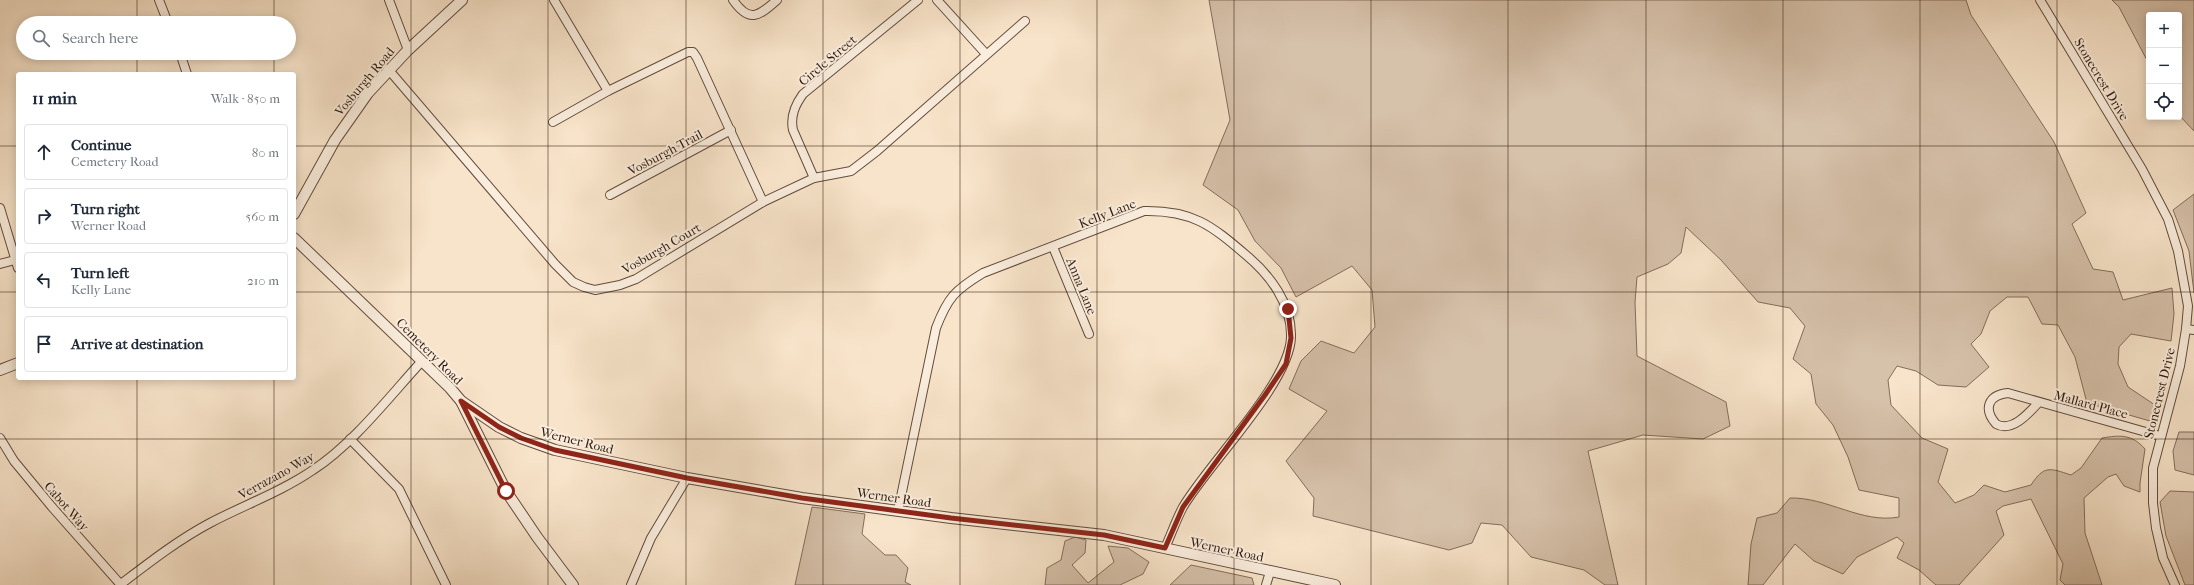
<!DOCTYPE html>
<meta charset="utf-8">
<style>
body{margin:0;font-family:"IM FELL French Canon",serif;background:#f2f2f3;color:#1f2937}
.controls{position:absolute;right:12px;top:12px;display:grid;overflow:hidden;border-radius:4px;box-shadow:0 2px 10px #0003}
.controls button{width:36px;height:36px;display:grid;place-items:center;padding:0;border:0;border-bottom:1px solid #e0e1e3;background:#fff;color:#1f2937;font:20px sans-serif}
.stop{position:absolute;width:12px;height:12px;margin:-9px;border:3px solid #8f2418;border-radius:50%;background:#fff}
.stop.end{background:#8f2418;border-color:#fff;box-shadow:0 1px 4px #0008}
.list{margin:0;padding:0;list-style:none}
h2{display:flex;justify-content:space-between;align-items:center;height:52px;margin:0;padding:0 16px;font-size:17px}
h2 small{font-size:13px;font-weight:400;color:#747a83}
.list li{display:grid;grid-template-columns:26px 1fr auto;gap:12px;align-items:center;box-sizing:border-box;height:56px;margin:0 8px 8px;padding:0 8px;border:1px solid #e0e1e3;border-radius:4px}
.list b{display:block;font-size:15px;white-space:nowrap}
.list p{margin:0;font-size:13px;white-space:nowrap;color:#747a83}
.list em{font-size:13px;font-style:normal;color:#747a83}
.icon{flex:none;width:22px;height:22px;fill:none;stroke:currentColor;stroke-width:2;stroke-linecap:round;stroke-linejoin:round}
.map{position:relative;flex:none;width:2194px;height:585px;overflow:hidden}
.search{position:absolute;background:#fff;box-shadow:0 2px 10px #0003;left:16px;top:16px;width:280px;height:44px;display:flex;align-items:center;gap:10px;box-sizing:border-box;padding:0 14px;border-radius:22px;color:#747a83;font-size:15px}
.panel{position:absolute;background:#fff;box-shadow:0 2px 10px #0003;left:16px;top:72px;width:280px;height:308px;border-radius:4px}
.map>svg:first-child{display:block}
.green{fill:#d6c1aa;stroke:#836d5c}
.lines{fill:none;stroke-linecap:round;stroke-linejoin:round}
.minor-casing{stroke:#624c3c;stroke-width:10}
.tertiary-casing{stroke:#624c3c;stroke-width:12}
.minor{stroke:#faeddd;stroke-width:8}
.tertiary{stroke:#faeddd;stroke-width:10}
.route{stroke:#8f2418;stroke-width:5}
.grid{fill:none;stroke:#30190d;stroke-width:1;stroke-opacity:0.55}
.labels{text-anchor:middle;stroke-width:4;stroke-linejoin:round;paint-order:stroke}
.street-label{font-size:13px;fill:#30190d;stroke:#faeddd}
</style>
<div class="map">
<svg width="2194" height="585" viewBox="0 0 2194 585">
<rect width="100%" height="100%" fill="#f8e4ca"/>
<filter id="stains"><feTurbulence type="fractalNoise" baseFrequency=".005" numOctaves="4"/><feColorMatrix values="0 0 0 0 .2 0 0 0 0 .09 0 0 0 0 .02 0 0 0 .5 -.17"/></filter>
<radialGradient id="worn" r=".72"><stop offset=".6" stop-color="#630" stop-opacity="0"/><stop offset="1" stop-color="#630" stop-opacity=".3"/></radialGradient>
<g class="green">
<path d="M1209,0H1966L1971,15L2054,142L2086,213L2072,224L2093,269L2113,272L2123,300L2172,288L2174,314L2171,341L2131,334L2119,347L2118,364L2128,387L2155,405L2150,421L2087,403L2075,357L2058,325L2042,324L2028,297H2007L1990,311L1981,334L1971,344L1989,367L1966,387L1938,385L1916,371L1897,366L1888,380L1891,405L1922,438L1948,449L1938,482L1955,503L1974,495L1984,485L2005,492L2031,485C2044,465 2050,468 2071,475L2081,468L2102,438C2120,435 2132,434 2145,449L2140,483V492L2124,486L2116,474L2108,477L2084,498L2085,533L2102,585H2065L2060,580L2063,564L2031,499L2003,506L1996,511L2004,535L1959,585H1936L1919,570L1897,558L1904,543L1897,537L1857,557L1843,574L1814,561L1795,544L1763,585H1748L1751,544L1757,518L1777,513L1790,498C1827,497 1862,524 1899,517V498L1859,490L1848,457L1833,425L1816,404L1811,374L1793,359L1805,326L1790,308L1758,302L1721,260L1686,227L1681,253L1668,264L1637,277L1635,302L1637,356L1726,402L1730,426L1703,439L1643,435L1588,451L1618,585H1605L1584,570L1531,557L1502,525L1481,523L1472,543L1449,550L1313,516L1314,498L1286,461L1327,411L1289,389L1301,361L1321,341L1354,353L1375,327L1372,290L1352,266L1296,297L1281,268L1255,241L1238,210L1203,185L1230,120Z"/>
<polygon points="2112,0 2194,0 2194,131 2179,115 2179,15 2149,15 2149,64 2119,7"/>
<polygon points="2194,194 2194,293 2189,251 2173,210"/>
<polygon points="2179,432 2194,432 2194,475 2175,470 2173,451"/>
<polygon points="2170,491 2194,492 2194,585 2185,585 2166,536 2160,502"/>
<polygon points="812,507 865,514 862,534 885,555 896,555 908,568 905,582 911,585 795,585"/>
<polygon points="1075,537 1086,540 1085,553 1072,565 1088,583 1114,562 1108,546 1128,548 1149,562 1143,574 1120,585 1045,585 1047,568 1061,560 1065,541"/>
<polygon points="1191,565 1252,578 1254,585 1170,585"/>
</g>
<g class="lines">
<g class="minor-casing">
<g id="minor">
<polyline points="159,0 168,23"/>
<polyline points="389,0 408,50"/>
<polyline points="554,0 608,91"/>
<path d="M733,0C749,23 758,17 777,0"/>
<polyline points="937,0 986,54"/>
<polyline points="2040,0 2142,169 2168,219 2178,251 2188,306 2186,329 2180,366 2153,468 2153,503 2156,528 2163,558 2175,585"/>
<polyline points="180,53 187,74"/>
<polyline points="388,69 555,264 573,282 584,287 595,290 620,285 636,279 763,202 814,178 851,171 877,151 1025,21"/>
<polyline points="553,122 608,91 688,52 693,52 697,58 763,202"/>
<path d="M814,178L793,130C790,116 795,105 803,94L918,0"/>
<polyline points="610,195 731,130"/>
<polyline points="0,208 18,268"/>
<polyline points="1053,247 1089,334"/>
<polyline points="0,264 15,260"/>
<polyline points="2186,329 2194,330"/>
<path d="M2039,402C2029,413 2012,433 1996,424C1983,409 1988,395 2008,393L2160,436"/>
<polyline points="0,438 14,461 52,507 121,585"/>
<polyline points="350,439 399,489 446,585"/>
<path d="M898,511L936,328C948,297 955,290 983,273L1144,211C1192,210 1211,225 1246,255C1270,275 1292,304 1291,337C1290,383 1208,464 1183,507C1176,520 1171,535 1165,548"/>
<path d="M121,584C150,562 178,540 210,523C244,505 281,492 313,470C353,444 389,397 422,361"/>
<polyline points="631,585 651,538 687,478"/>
<polyline points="1266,585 1270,572"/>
</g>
</g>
<g class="tertiary-casing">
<g id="tertiary">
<polyline points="294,214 335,140 368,93 408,50 462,0"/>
<polyline points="294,238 450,388 461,401 506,491 537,537 573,585"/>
<polyline points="0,370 18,363"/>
<polyline points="461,401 499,427 521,438 555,450 687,478 802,498 951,518 1104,535 1335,585"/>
</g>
</g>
<use href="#minor" class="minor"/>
<use href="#tertiary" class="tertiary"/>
</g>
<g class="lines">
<polyline class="route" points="506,491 461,401 499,427 521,438 555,450 687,478 802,498 951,518 1104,535 1165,548 1183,507 1265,395 1286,364 1291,338 1288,309"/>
</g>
<path class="grid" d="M137,0V23M274,0V23M411,0V585M548,0V585M686,0V585M823,0V585M960,0V585M1097,0V585M1234,0V585M1371,0V585M1508,0V585M1646,0V585M1783,0V585M1920,0V585M2057,0V585M137,53V74M274,53V74M0,146H18M294,146H2194M0,292H18M294,292H2194M137,378V585M274,378V585M0,439H2194"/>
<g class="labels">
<g class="street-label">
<text transform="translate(827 60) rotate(-40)" y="5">Circle Street</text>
<text transform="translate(2102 79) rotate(59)" y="5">Stonecrest Drive</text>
<text transform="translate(364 81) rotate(-50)" y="5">Vosburgh Road</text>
<text transform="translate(665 152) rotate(-28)" y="5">Vosburgh Trail</text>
<text transform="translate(1107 213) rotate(-21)" y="5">Kelly Lane</text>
<text transform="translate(661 248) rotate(-30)" y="5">Vosburgh Court</text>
<text transform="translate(1082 286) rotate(68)" y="5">Anna Lane</text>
<text transform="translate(430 351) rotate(45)" y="5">Cemetery Road</text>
<text transform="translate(2159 393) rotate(-76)" y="5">Stonecrest Drive</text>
<text transform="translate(2091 404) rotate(15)" y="5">Mallard Place</text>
<text transform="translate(577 440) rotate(14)" y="5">Werner Road</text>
<text transform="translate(276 475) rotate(-29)" y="5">Verrazano Way</text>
<text transform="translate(894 497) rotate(8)" y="5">Werner Road</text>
<text transform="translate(67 506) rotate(49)" y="5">Cabot Way</text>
<text transform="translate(1227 549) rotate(12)" y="5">Werner Road</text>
</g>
</g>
<rect width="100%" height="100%" filter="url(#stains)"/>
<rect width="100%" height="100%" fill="url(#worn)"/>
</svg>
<div class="controls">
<button>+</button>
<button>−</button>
<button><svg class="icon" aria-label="locate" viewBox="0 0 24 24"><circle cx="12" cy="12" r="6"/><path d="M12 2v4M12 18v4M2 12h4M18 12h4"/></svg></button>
</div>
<div class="stop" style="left:506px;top:491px"></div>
<div class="stop end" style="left:1288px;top:309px"></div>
<div class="search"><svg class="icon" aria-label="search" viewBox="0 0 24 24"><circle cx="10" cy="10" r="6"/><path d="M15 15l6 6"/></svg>Search here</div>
<section class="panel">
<h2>11 min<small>Walk · 850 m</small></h2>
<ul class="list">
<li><svg class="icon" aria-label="ahead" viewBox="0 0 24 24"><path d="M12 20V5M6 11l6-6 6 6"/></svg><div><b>Continue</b><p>Cemetery Road</p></div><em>80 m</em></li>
<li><svg class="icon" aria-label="right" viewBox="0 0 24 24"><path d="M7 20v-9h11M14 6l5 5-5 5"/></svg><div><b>Turn right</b><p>Werner Road</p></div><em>560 m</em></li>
<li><svg class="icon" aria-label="left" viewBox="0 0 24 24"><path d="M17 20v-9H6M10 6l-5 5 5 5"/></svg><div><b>Turn left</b><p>Kelly Lane</p></div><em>210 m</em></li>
<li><svg class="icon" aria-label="arrive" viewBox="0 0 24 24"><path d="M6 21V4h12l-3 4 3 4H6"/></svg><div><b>Arrive at destination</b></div></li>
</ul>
</section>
</div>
